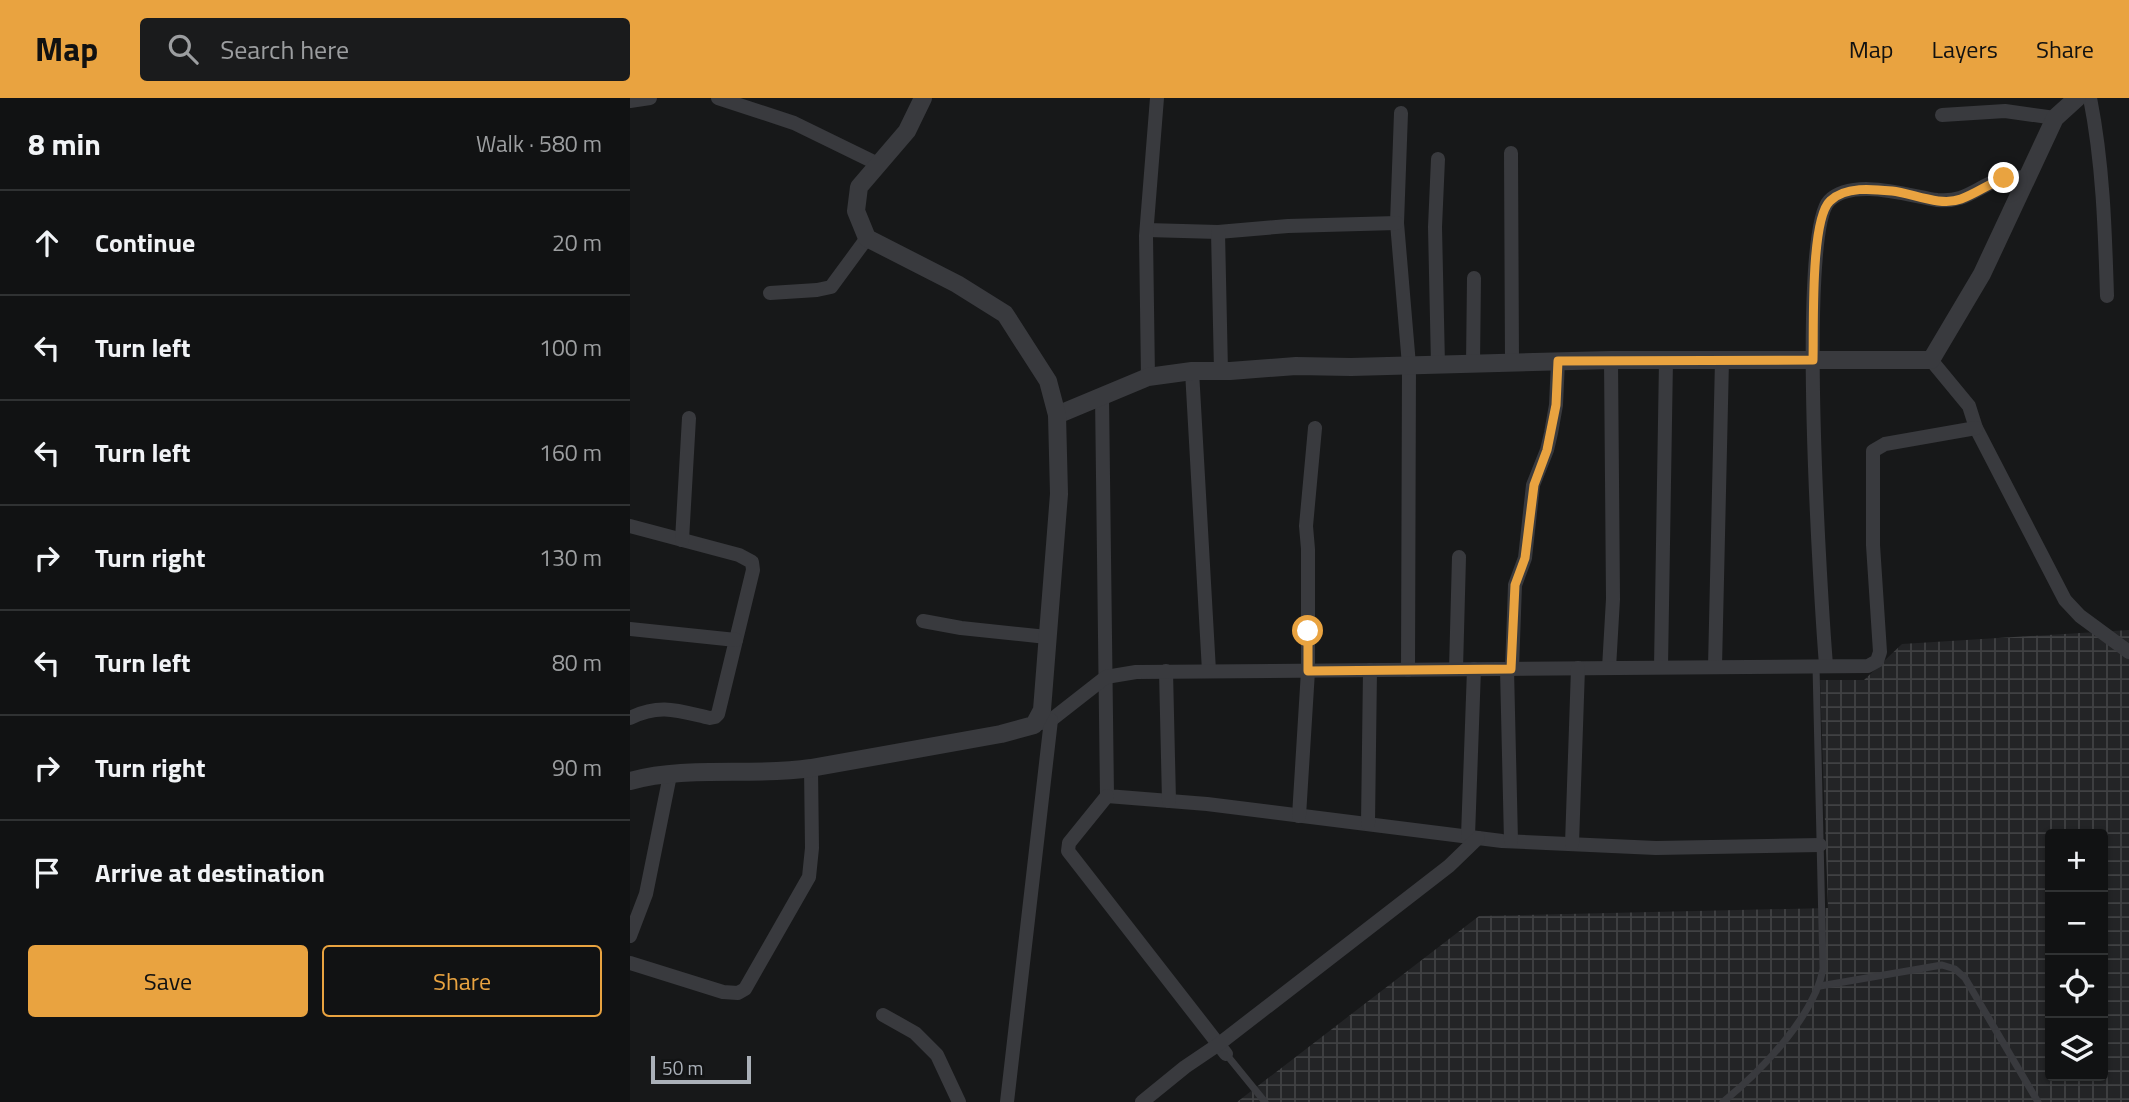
<!DOCTYPE html>
<meta charset="utf-8">
<style>
body{margin:0;font-family:"Titillium Web",sans-serif;background:#1a1b1c;color:#f1f3f6}
.controls{position:absolute;right:21px;bottom:21px;display:grid;overflow:hidden;border-radius:7px;box-shadow:0 2px 5px #0004}
.controls button{width:63px;height:63px;display:grid;place-items:center;padding:0;border:0;border-bottom:2px solid #303233;background:#111213;color:#f1f3f6;font:35px sans-serif}
.scale{position:absolute;left:21px;bottom:18px;width:100px;box-sizing:border-box;padding-left:7px;border:4px solid #aab0b8;border-top:0;font-size:19px;line-height:24px;white-space:nowrap;color:#aab0b8;-webkit-text-stroke:5px #121314;paint-order:stroke}
.stop{position:absolute;width:21px;height:21px;margin:-16px;border:5px solid #e9a340;border-radius:50%;background:#fff}
.stop.end{background:#e9a340;border-color:#fff;box-shadow:0 2px 7px #0008}
.list{margin:0;padding:0;list-style:none}
h2{display:flex;justify-content:space-between;align-items:center;height:91px;margin:0;padding:0 28px;font-size:30px}
h2 small{font-size:23px;font-weight:400;color:#9c9ea0}
.list li{display:grid;grid-template-columns:46px 1fr auto;gap:21px;align-items:center;box-sizing:border-box;height:105px;padding:0 28px;border-top:2px solid #303233}
.list b{display:block;font-size:26px;white-space:nowrap}
.list em{font-size:23px;font-style:normal;color:#9c9ea0}
.actions{display:flex;gap:14px;padding:21px 28px}
.actions a{flex:1;padding:16px 0;border:2px solid #e9a340;border-radius:7px;text-align:center;font-size:24px;color:#e9a340}
.actions .main{background:#e9a340;color:#111}
.icon{flex:none;width:38px;height:38px;fill:none;stroke:currentColor;stroke-width:2;stroke-linecap:round;stroke-linejoin:round}
.map{position:relative;flex:none;width:1499px;height:1004px;overflow:hidden}
header{display:flex;align-items:center;gap:42px;box-sizing:border-box;height:98px;padding:0 35px;background:#e9a340;color:#111}
header strong{font-size:33px}
nav{display:flex;gap:38px;margin-inline-start:auto;font-size:24px}
.search{width:490px;height:63px;background:#1a1b1c;display:flex;align-items:center;gap:18px;box-sizing:border-box;padding:0 24px;border-radius:7px;color:#9c9ea0;font-size:26px}
main{display:flex}
aside{flex:1;background:#111213}
.map>svg:first-child{display:block}
.industrial{fill:url(#industrial-grid);fill-rule:evenodd}
.lines{fill:none;stroke-linecap:round;stroke-linejoin:round}
.service{stroke:#393a3e;stroke-width:7}
.minor{stroke:#393a3e;stroke-width:14}
.tertiary{stroke:#393a3e;stroke-width:18}
.route{stroke:#e9a340;stroke-width:9}
</style>
<header>
<strong>Map</strong>
<div class="search"><svg class="icon" aria-label="search" viewBox="0 0 24 24"><circle cx="10" cy="10" r="6"/><path d="M15 15l6 6"/></svg>Search here</div>
<nav><a>Map</a><a>Layers</a><a>Share</a></nav>
</header>
<main>
<aside>
<h2>8 min<small>Walk · 580 m</small></h2>
<ul class="list">
<li><svg class="icon" aria-label="ahead" viewBox="0 0 24 24"><path d="M12 20V5M6 11l6-6 6 6"/></svg><div><b>Continue</b></div><em>20 m</em></li>
<li><svg class="icon" aria-label="left" viewBox="0 0 24 24"><path d="M17 20v-9H6M10 6l-5 5 5 5"/></svg><div><b>Turn left</b></div><em>100 m</em></li>
<li><svg class="icon" aria-label="left" viewBox="0 0 24 24"><path d="M17 20v-9H6M10 6l-5 5 5 5"/></svg><div><b>Turn left</b></div><em>160 m</em></li>
<li><svg class="icon" aria-label="right" viewBox="0 0 24 24"><path d="M7 20v-9h11M14 6l5 5-5 5"/></svg><div><b>Turn right</b></div><em>130 m</em></li>
<li><svg class="icon" aria-label="left" viewBox="0 0 24 24"><path d="M17 20v-9H6M10 6l-5 5 5 5"/></svg><div><b>Turn left</b></div><em>80 m</em></li>
<li><svg class="icon" aria-label="right" viewBox="0 0 24 24"><path d="M7 20v-9h11M14 6l5 5-5 5"/></svg><div><b>Turn right</b></div><em>90 m</em></li>
<li><svg class="icon" aria-label="arrive" viewBox="0 0 24 24"><path d="M6 21V4h12l-3 4 3 4H6"/></svg><div><b>Arrive at destination</b></div></li>
</ul>
<div class="actions"><a class="main">Save</a><a>Share</a></div>
</aside>
<div class="map">
<svg width="1499" height="1004" viewBox="0 0 1499 1004">
<defs>
<pattern id="industrial-grid" width="8" height="8" patternUnits="userSpaceOnUse" patternTransform="scale(1.75)"><rect width="8" height="8" fill="#232426"/><path d="M0 4h8M4 0v8" fill="none" stroke="#404143"/></pattern>
</defs>
<rect width="100%" height="100%" fill="#171819"/>
<path class="industrial" d="M1499,532V1004H607L849,818L1198,810L1190,582H1234L1272,546ZM1420,736H1473V978H1420Z"/>
<g class="lines">
<g class="service">
<polyline points="1190,888 1312,867 1325,871 1335,880 1408,1004"/>
<polyline points="596,956 635,1004"/>
<path d="M1093,1004C1130,974 1184,919 1193,871L1186,568"/>
</g>
<g class="minor">
<polyline points="88,0 164,25 248,66"/>
<path d="M1460,0C1473,65 1475,132 1477,198"/>
<polyline points="0,3 20,0"/>
<polyline points="771,15 767,125 779,267 778,572"/>
<polyline points="1312,17 1375,13 1425,20"/>
<polyline points="881,55 882,265"/>
<polyline points="517,132 588,134 658,128 767,125"/>
<polyline points="588,134 591,273"/>
<polyline points="140,195 187,192 201,189 237,140"/>
<polyline points="1301,262 1339,308 1346,330 1435,502 1450,518 1499,554"/>
<polyline points="843,266 844,180"/>
<polyline points="808,267 805,129 808,61"/>
<polyline points="562,273 579,573"/>
<polyline points="518,279 516,138 527,0"/>
<polyline points="472,298 477,698 577,706 872,743 1026,750 1190,747"/>
<path d="M0,428L109,457L122,464L123,472L88,616L85,619L80,620C49,613 30,605 0,620"/>
<polyline points="52,442 59,320"/>
<polyline points="293,523 331,530 417,539"/>
<polyline points="0,531 106,542"/>
<path d="M1196,567C1191,504 1167,136 1199,103C1223,79 1279,98 1307,102C1336,105 1346,89 1371,81C1379,79 1389,80 1397,79"/>
<polyline points="1031,569 1036,262"/>
<polyline points="1085,569 1092,262"/>
<polyline points="979,570 983,501 981,262"/>
<polyline points="826,571 829,459"/>
<polyline points="877,571 881,743"/>
<polyline points="882,571 885,487 895,460 903,387 917,352 921,335 926,307 928,263"/>
<polyline points="536,573 539,703"/>
<polyline points="404,627 421,622 476,579 506,574 1238,568 1247,563 1250,554 1243,447 1243,353 1255,346 1346,330"/>
<polyline points="477,698 439,745 438,753 596,956"/>
<polyline points="669,718 678,573 678,451 676,428 685,330"/>
<polyline points="738,726 740,572"/>
<polyline points="838,738 844,571"/>
<polyline points="942,746 948,570"/>
<polyline points="0,838 16,796 40,677"/>
<polyline points="0,865 93,894 108,895 115,891 179,779 182,750 181,670"/>
<polyline points="253,917 285,935 307,957 329,1004"/>
<polyline points="377,1004 421,622"/>
<polyline points="512,1004 555,969 589,946 819,768 848,740"/>
</g>
<g class="tertiary">
<polyline points="427,317 518,279 562,273 600,273 666,268 721,269 981,262 1301,262 1352,176 1425,20 1447,0"/>
<path d="M0,683C58,667 121,679 181,670L371,636L404,627L412,612L429,396L427,317L418,283L375,216L327,186L237,140L226,113L229,89L277,33L293,0"/>
</g>
</g>
<g class="lines">
<path class="route" d="M678,533V573L881,571L885,487L895,460L904,387L917,352L926,307L928,263L1183,262C1184,232 1180,122 1200,103C1215,88 1243,91 1262,93C1282,95 1310,109 1331,101C1345,96 1359,86 1374,80"/>
</g>
</svg>
<div class="controls">
<button>+</button>
<button>−</button>
<button><svg class="icon" aria-label="locate" viewBox="0 0 24 24"><circle cx="12" cy="12" r="6"/><path d="M12 2v4M12 18v4M2 12h4M18 12h4"/></svg></button>
<button><svg class="icon" aria-label="layers" viewBox="0 0 24 24"><path d="M12 4l9 5-9 5-9-5zM3 14l9 5 9-5"/></svg></button>
</div>
<div class="scale">50 m</div>
<div class="stop" style="left:678px;top:533px"></div>
<div class="stop end" style="left:1374px;top:80px"></div>
</div>
</main>
